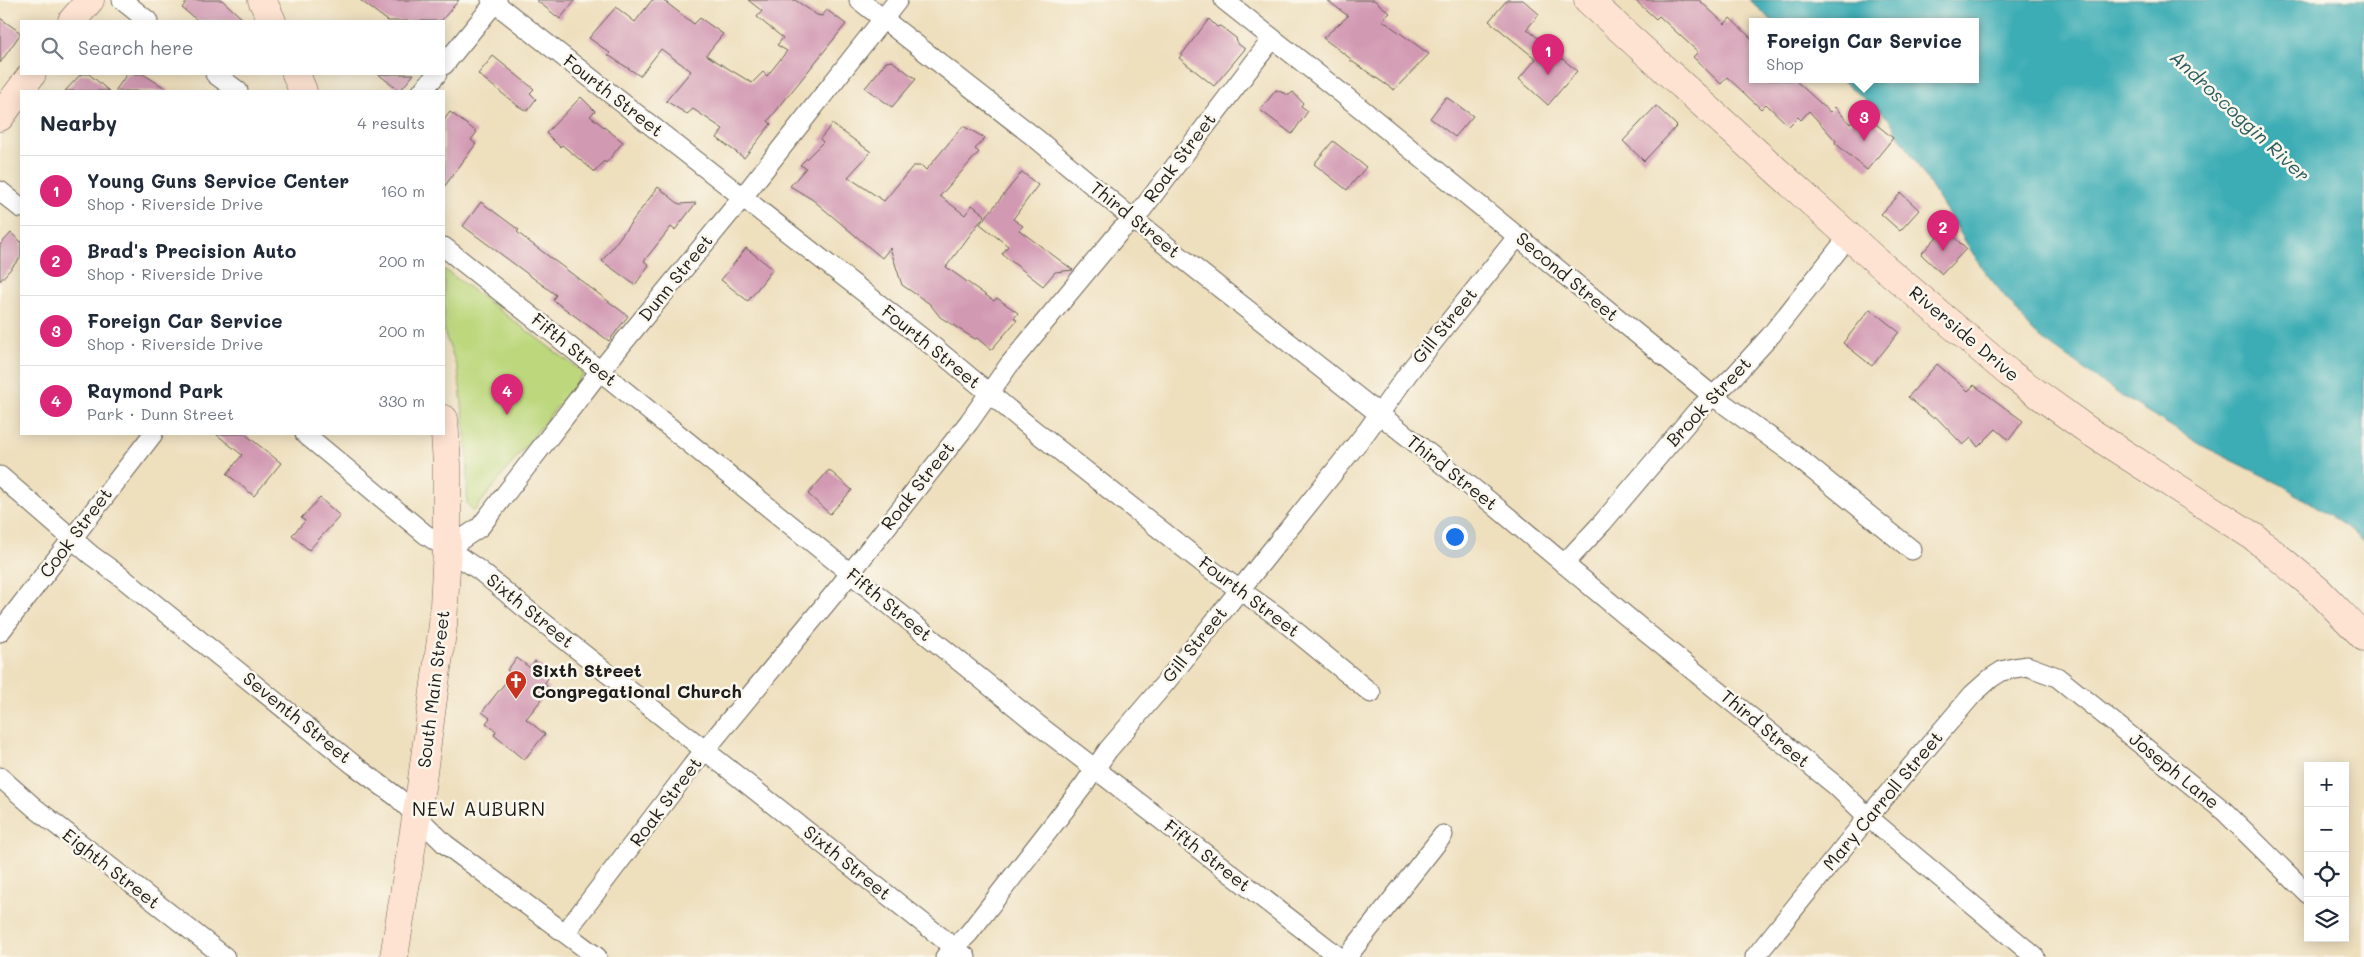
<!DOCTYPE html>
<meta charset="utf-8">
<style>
body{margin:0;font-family:Mali,sans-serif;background:#f6f6f7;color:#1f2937}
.controls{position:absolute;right:15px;bottom:15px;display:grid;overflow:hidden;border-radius:0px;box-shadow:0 2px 12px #0003}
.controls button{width:45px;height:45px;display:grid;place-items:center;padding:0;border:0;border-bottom:1px solid #e0e1e3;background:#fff;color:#1f2937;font:25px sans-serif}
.you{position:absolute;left:1454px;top:536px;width:18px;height:18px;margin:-12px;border:4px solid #fff;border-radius:50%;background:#1a73e8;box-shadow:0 0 0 8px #1a73e833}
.badge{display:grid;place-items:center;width:32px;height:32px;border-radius:50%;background:#db2777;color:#fff;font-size:16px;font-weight:700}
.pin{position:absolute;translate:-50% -41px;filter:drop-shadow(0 1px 2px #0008)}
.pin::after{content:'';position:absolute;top:26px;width:18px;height:15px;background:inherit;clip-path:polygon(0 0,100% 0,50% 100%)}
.popup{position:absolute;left:1749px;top:18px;width:230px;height:65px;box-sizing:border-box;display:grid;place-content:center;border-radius:0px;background:#fff;filter:drop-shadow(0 1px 4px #0005);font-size:16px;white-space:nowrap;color:#747a83}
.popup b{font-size:19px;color:#1f2937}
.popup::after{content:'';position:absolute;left:50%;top:100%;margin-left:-10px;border:10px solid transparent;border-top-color:#fff}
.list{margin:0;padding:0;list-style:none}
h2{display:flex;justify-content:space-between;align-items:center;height:65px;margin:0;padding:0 20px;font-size:21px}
h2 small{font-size:16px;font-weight:400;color:#747a83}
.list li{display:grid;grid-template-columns:32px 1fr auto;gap:15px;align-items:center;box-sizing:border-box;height:70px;padding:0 20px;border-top:1px solid #e0e1e3}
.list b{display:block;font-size:19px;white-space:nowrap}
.list p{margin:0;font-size:16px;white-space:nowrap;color:#747a83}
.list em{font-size:16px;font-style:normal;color:#747a83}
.icon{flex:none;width:28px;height:28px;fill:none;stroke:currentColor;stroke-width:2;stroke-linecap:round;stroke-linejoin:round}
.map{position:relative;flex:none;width:2364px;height:957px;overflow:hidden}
.search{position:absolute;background:#fff;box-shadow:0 2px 12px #0003;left:20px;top:20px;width:425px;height:55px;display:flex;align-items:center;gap:12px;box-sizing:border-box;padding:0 18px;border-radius:0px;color:#747a83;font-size:19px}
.panel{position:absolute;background:#fff;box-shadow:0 2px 12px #0003;left:20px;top:90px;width:425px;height:345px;border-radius:0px}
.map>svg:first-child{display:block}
.green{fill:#bcd77c;stroke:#6c7a4c}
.water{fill:#3cadb5;stroke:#2c6468}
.building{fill:#d299b2}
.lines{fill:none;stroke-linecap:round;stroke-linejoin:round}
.street-casing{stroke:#666054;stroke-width:21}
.secondary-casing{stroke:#666054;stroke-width:29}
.street{stroke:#fff;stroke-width:19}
.secondary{stroke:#fee3d2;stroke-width:28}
.labels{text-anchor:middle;stroke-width:5;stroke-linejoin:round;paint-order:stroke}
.street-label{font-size:18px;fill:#1c1c1c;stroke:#fbf7ec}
.poi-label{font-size:18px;font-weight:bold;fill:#1c1c1c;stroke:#fbf7ec;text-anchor:start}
.water-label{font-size:19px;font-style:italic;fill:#2a5d61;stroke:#fbf7ec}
.neighbourhood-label{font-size:19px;letter-spacing:1px;fill:#1c1c1c;stroke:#fbf7ec}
</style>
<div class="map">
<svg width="2364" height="957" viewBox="0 0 2364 957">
<rect width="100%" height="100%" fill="#fbf7ec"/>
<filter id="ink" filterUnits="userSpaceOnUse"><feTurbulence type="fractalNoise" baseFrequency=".02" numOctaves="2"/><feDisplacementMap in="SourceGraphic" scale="10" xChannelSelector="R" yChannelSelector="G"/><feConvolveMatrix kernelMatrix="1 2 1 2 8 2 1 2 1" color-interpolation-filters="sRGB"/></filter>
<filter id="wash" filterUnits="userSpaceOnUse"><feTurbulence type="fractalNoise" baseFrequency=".0096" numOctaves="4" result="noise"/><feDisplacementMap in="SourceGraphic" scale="20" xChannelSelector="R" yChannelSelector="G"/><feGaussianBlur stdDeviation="1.12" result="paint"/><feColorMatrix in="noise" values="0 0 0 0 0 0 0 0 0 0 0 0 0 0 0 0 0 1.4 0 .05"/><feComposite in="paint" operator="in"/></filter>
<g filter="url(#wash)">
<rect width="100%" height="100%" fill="#eedfbd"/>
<polygon class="green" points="444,269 584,373 474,511 467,504 468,457 458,369 444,332"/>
<polygon class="water" points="1750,0 2364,0 2364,542 2351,530 2282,485 2203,446 2117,393 2035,334 1982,268 1889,119 1842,80 1975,80 1975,22 1773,22"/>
<g id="blocks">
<g class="building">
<polygon points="188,0 222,0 245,21 198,21 182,8"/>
<polygon points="360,0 459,0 441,21 388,21"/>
<polygon points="536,0 575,0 560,19"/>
<polygon points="652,0 663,0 694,24 700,18 723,34 706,55 752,83 763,72 767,76 787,51 777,45 783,38 757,17 762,11 748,0 795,0 817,15 822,16 827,10 846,24 768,121 771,124 744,158 717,138 723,129 693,109 687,114 666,101 691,71 661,49 640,76 608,55 610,53 589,38 616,7 635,22"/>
<polygon points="1327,0 1374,0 1390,13 1382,20 1429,54 1394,90 1350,60 1351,59 1323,38 1348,16"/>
<polygon points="1507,0 1523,0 1539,14 1527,29 1577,71 1548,105 1519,79 1536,59 1489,21"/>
<polygon points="1635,0 1699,0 1725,24 1730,18 1753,40 1753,80 1795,80 1830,112 1835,107 1850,124 1861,112 1893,138 1867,170 1835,143 1836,141 1809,111 1801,120 1798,117 1789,126 1766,104 1761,109 1727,77 1721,84 1693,57 1698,52 1659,16 1656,19"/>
<polygon points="0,18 21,33 0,63"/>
<polygon points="1209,19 1217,27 1220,26 1236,38 1237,43 1245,49 1214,86 1179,58"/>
<polygon points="493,56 534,89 530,93 536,99 527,111 518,106 478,74"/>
<polygon points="892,61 916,79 892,107 865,88 886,62"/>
<polygon points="81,74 89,74 109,91 65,91"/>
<polygon points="127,74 143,74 170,91 115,91"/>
<polygon points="378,74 414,74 400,91"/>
<polygon points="1276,90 1289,95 1293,92 1303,103 1301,106 1308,111 1292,134 1260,110"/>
<polygon points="581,97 595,111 590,116 623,142 606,163 604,161 595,172 562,145 560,147 546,133"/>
<polygon points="1446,97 1473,116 1455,137 1430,118"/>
<polygon points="1656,106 1677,126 1644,161 1623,141"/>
<polygon points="450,112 477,132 471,140 476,144 444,187 444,120"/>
<polygon points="832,124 871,152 848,177 884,201 913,166 922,166 926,170 963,126 985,138 975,149 979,152 940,196 965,215 972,205 985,215 946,267 994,301 997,298 1018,313 1014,318 1017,320 991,350 977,338 975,339 940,317 930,304 902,285 890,248 882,258 813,200 790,186 806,168 800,165 823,142 820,139"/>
<polygon points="1333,141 1366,167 1347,190 1314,164"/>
<polygon points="1022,172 1038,185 1013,219 1023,226 1019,230 1073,270 1055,272 1043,286 1002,254 1008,246 980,224"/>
<polygon points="658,187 679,204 696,203 675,230 671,227 644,261 649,265 635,285 602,261"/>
<polygon points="1901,193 1919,210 1900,231 1881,214"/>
<polygon points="481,202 519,230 517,232 527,240 628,316 609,341 553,300 556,295 463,226"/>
<polygon points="1945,228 1966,249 1942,274 1921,254"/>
<polygon points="11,233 21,242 21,257 0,281 0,245"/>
<polygon points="746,248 773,269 748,301 721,280"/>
<polygon points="1870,309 1899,332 1872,366 1843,343"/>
<polygon points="1937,364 1968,391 1974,385 2023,421 2009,440 1996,429 1978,447 1971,438 1963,445 1935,416 1933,418 1908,397"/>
<polygon points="216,434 245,434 281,463 254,496 227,474 242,455"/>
<polygon points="829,470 852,490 830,514 808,494"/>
<polygon points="320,498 340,516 309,550 292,535 305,521 301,518"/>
<polygon points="517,658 530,668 535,661 551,674 544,684 550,689 526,719 545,734 524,760 494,735 496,731 486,723 490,718 482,712 512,674 507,670"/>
</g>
</g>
</g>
<g filter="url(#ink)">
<use href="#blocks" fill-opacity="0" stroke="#666054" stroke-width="1"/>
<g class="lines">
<g class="street-casing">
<g id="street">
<polyline points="122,0 148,21"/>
<polyline points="491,0 935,348 1031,428 1213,571 1277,616 1371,693"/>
<polyline points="859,0 1038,140 1134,220 1489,501 1643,630 1835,785 1868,817 2035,957"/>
<polyline points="1224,0 1364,111 1713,396 1792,453 1912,550"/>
<polyline points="444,65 497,0"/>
<polyline points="215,74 238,91"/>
<polyline points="422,91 437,74"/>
<polyline points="0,191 21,208"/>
<polyline points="444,247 569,346 1037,724 1339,957"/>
<polyline points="305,434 425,534 479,570 520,604 966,957"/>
<polyline points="0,476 91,555 120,576 354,765 397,797 445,844 597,957"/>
<polyline points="447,549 480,527 600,371 742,198 898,0"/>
<polyline points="1564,564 1603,522 1696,412 1733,377 1771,335 1849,236"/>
<polyline points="0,632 153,434"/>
<polyline points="0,777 35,808 225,957"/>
<polyline points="565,933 692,766 837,590 969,422 1009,365 1121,230 1134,220 1272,39"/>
<polyline points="945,957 969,933 1084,785 1108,750 1166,682 1367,431 1409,372 1518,236"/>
<polyline points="1347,957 1443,835"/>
<polyline points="1755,957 1868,817 1973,694 1991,678 2002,671 2014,668 2027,666 2057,677 2224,811 2308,894"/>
</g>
</g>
<g class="secondary-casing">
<g id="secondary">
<polyline points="262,0 272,21"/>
<polyline points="1588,0 1872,257 2009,373 2089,431 2254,537 2319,591 2364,637"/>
<polyline points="72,21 90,0"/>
<polyline points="296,74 303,91"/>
<polyline points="0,117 32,74"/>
<polyline points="394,957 421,787 443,625 447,549 447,464 444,419"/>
</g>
</g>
<use href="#street" class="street"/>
<use href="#secondary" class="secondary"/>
</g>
</g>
<defs>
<g id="church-pin" transform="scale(1.125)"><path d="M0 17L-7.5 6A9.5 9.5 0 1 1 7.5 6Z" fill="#c8321e" stroke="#fbf7ec"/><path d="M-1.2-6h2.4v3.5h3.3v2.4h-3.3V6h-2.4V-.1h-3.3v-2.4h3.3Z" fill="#fff"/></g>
</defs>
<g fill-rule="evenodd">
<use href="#church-pin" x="516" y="681"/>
</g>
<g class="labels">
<g class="street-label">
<text transform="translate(613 96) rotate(38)" y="6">Fourth Street</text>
<text transform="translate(1180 158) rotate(-53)" y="6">Roak Street</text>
<text transform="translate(1135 220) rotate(39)" y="6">Third Street</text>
<text transform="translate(1567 277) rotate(40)" y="6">Second Street</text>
<text transform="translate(676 278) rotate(-51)" y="6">Dunn Street</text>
<text transform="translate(1445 326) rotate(-51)" y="6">Gill Street</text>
<text transform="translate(1964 334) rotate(40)" y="6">Riverside Drive</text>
<text transform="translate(931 347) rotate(39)" y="6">Fourth Street</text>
<text transform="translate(574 350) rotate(39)" y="6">Fifth Street</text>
<text transform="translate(1709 402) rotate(-47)" y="6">Brook Street</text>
<text transform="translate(1452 473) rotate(38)" y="6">Third Street</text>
<text transform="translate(918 486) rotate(-52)" y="6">Roak Street</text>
<text transform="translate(76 533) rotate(-53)" y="6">Cook Street</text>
<text transform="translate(1249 597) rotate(37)" y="6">Fourth Street</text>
<text transform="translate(889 605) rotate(39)" y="6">Fifth Street</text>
<text transform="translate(530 611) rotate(39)" y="6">Sixth Street</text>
<text transform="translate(1195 645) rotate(-51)" y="6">Gill Street</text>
<text transform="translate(434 689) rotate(-83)" y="6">South Main Street</text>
<text transform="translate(297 718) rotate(39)" y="6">Seventh Street</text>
<text transform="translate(1765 729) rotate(40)" y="6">Third Street</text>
<text transform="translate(2174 771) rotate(39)" y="6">Joseph Lane</text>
<text transform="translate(1883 801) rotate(-50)" y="6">Mary Carroll Street</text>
<text transform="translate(666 802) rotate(-53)" y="6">Roak Street</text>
<text transform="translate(1207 856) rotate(38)" y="6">Fifth Street</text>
<text transform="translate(847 863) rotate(39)" y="6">Sixth Street</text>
<text transform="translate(111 869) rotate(38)" y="6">Eighth Street</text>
</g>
<g class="poi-label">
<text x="532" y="677">Sixth Street<tspan x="532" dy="21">Congregational Church</tspan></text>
</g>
<g class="water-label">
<text transform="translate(2240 116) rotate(43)" y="7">Androscoggin River</text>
</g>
<g class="neighbourhood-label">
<text x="479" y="816">NEW AUBURN</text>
</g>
</g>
</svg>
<div class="controls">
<button>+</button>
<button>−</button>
<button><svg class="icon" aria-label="locate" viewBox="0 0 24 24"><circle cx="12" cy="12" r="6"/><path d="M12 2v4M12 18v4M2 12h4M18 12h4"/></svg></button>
<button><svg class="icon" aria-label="layers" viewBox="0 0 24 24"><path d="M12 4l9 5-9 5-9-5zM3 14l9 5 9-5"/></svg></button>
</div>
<div class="you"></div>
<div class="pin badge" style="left:1548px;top:75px">1</div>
<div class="pin badge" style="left:1943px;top:251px">2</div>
<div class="pin badge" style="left:1864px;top:141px">3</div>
<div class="popup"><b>Foreign Car Service</b>Shop</div>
<div class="pin badge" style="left:507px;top:415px">4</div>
<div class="search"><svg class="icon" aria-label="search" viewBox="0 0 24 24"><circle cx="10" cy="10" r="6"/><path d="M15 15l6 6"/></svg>Search here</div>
<section class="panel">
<h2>Nearby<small>4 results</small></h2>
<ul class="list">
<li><span class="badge">1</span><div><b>Young Guns Service Center</b><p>Shop · Riverside Drive</p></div><em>160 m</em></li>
<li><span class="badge">2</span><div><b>Brad's Precision Auto</b><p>Shop · Riverside Drive</p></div><em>200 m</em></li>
<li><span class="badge">3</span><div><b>Foreign Car Service</b><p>Shop · Riverside Drive</p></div><em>200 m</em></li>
<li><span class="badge">4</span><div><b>Raymond Park</b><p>Park · Dunn Street</p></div><em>330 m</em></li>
</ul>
</section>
</div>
